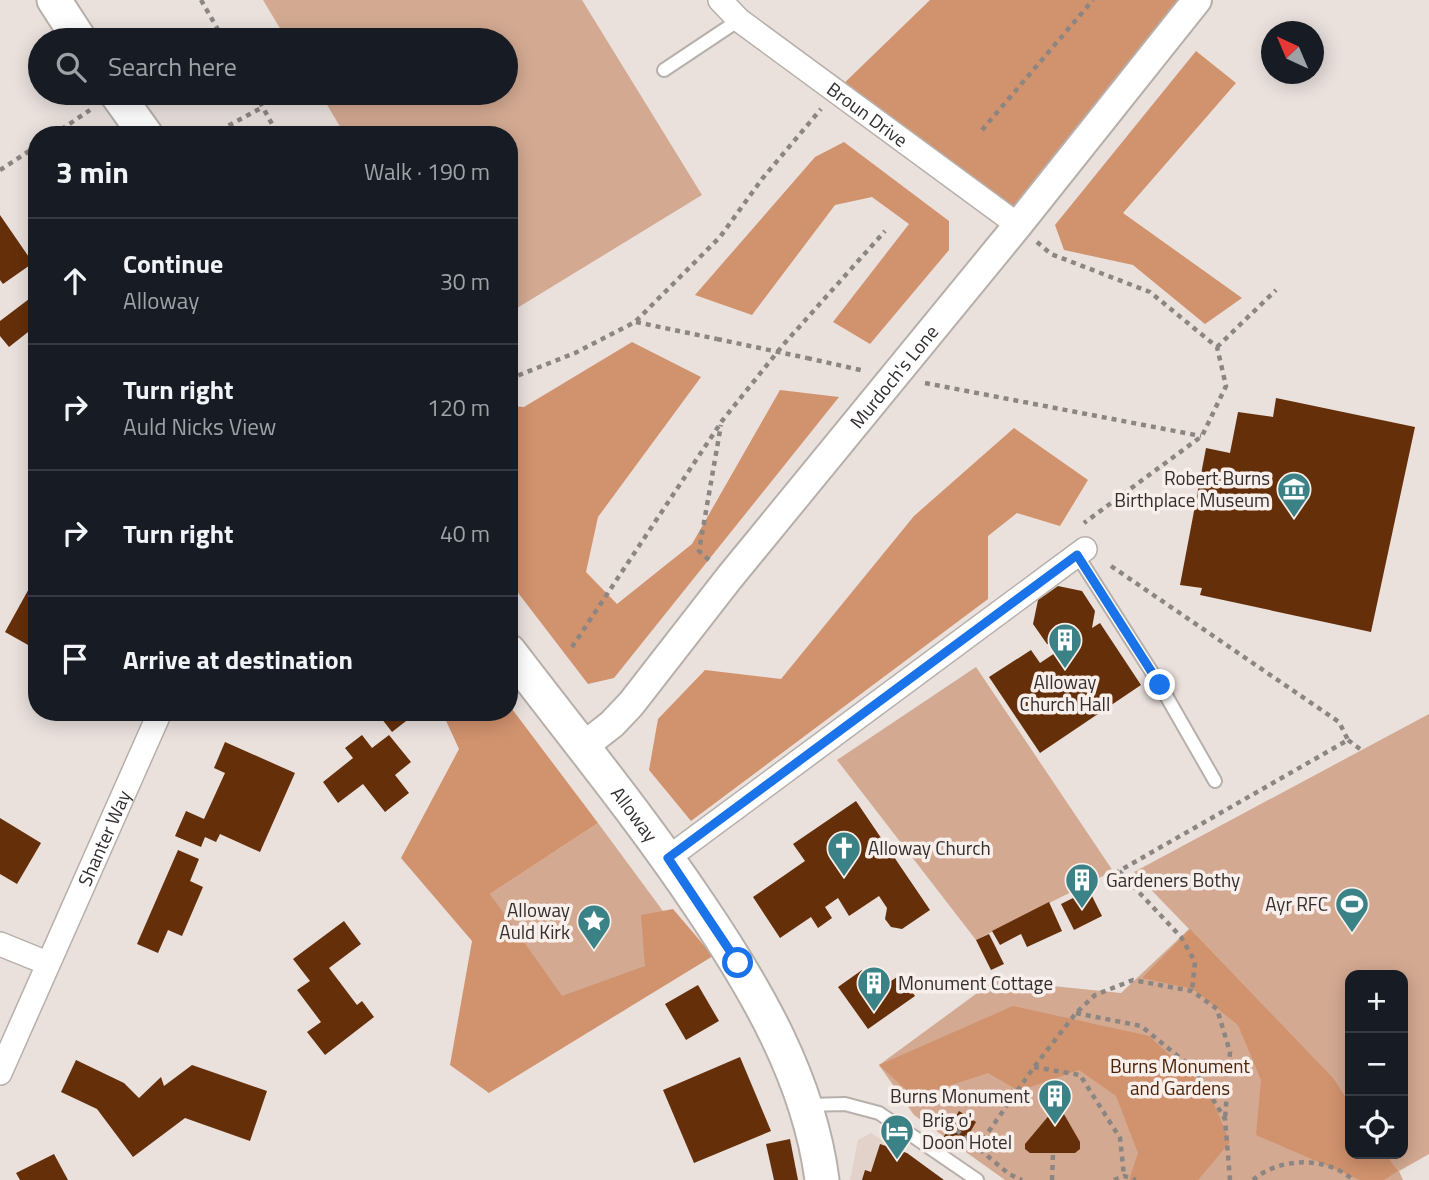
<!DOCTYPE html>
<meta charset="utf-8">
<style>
body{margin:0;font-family:"Titillium Web",sans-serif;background:#242831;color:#f1f3f6}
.controls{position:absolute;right:21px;bottom:21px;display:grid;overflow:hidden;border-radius:14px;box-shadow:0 4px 18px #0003}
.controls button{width:63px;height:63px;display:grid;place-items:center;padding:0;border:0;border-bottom:2px solid #363941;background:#171b24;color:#f1f3f6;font:35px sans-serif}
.compass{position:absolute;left:1261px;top:21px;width:63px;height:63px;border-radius:50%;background:#171b24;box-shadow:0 4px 18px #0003;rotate:316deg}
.stop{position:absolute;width:21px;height:21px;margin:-16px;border:5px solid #1a73e8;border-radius:50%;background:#fff}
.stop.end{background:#1a73e8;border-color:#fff;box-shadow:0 2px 7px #0008}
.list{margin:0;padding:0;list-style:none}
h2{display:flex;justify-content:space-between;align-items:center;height:91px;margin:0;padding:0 28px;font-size:30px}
h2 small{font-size:23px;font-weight:400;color:#9ea1a6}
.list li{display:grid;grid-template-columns:46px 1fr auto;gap:21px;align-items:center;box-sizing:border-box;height:126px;padding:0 28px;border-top:2px solid #363941}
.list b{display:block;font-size:26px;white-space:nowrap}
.list p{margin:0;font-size:23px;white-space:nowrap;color:#9ea1a6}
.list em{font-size:23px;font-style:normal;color:#9ea1a6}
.icon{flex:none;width:38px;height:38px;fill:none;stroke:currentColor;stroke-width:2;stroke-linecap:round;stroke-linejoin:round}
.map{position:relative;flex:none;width:1429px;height:1180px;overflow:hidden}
.search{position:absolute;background:#171b24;box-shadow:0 4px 18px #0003;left:28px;top:28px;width:490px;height:77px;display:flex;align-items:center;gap:18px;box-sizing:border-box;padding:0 24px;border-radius:38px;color:#9ea1a6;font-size:26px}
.panel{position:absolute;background:#171b24;box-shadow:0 4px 18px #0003;left:28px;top:126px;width:490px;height:595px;border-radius:28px}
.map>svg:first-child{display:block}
.built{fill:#e2d2c9}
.green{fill:#d3a991;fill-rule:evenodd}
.forest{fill:#d1926e}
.building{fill:#652f09}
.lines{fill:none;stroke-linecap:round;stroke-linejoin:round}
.service-casing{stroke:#b7afaa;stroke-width:16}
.minor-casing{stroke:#b7afaa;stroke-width:26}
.tertiary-casing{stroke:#b7afaa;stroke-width:32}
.secondary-casing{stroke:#b7afaa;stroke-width:37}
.path{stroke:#8c8683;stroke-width:4.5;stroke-dasharray:5 5;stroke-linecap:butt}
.service{stroke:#fff;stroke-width:12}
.minor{stroke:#fff;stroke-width:23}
.tertiary{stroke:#fff;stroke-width:28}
.secondary{stroke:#fff;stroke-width:33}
.path-bridge{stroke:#8c8683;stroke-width:4.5;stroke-dasharray:5 5;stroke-linecap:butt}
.route{stroke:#1a73e8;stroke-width:9}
.labels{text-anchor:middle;stroke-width:7;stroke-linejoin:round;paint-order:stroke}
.street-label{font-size:19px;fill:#322e2d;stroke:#f8eeea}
.poi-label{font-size:19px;fill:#322e2d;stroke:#f8eeea;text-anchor:end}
.park-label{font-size:19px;fill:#4d2409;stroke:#f8eeea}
</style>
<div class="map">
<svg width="1429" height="1180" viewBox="0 0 1429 1180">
<rect width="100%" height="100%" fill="#eae1dd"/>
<polygon class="built" points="871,1133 941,1180 850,1180 858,1140"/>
<g class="green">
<polygon points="263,0 582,0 702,195 509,313 509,135 345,135 320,93 506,93 506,40 287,40"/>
<polygon points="976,667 1113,871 976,940 837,760"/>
<path d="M1429,714V1154L1399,1171L1403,1180H1005L914,1115L879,1065L995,980L1121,993L1189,929L1134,872ZM1350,975H1403V1154H1350Z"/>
<polygon points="598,823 688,945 571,1023 490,894"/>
</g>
<g class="forest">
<polygon points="930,0 1197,0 1018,225 835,92"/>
<polygon points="1196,51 1236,83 1123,213 1242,298 1205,324 1133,265 1064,250 1055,225"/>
<polygon points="844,142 949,221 949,250 870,344 833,322 909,224 872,197 835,205 752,315 695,295 815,157"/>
<polygon points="632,342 701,377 598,517 586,572 617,604 692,544 780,390 839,397 614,678 588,684 509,581 509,406 524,407"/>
<polygon points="1014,428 1088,480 1060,526 1017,513 988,536 988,599 691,821 649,770 658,719 705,670 781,679 914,516"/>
<polygon points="509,705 598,823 490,894 562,996 645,966 641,915 673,909 713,956 489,1093 450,1065 472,941 401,858 459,749 442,712 509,712"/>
<polygon points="1190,929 1333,1078 1350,1104 1350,1154 1385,1154 1398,1171 1384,1180 1360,1180 1256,1135 1261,1080 1238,1025 1193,989 1142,978"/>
<polygon points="1013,1006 1149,1036 1208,1090 1230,1142 1198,1180 1129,1180 1138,1153 1116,1096 1079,1070 1019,1091 988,1073 914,1097 879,1065"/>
</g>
<g class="building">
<polygon points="0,215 33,263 3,284 0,280"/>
<polygon points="37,293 37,325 9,347 0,336 0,321"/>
<polygon points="1276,398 1415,427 1371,632 1200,595 1202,588 1180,585 1206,448 1230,453 1238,412 1273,417"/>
<polygon points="31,585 37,589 37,650 5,632"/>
<polygon points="1058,586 1082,591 1095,611 1092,628 1100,623 1141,685 1040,753 989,677 1031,650 1040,663 1064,647 1047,644 1033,624 1038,600"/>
<polygon points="381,712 405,712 410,718 392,732 378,714"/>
<polygon points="362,735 372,748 389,735 411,762 395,775 409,793 385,812 363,784 338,803 323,782 353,758 345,748"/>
<polygon points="225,742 295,773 260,852 220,834 216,842 205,837 201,847 175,836 186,811 204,819 225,773 214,768"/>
<polygon points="856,801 930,910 902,929 891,927 885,919 887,908 879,896 849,916 838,898 825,907 832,918 818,928 811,917 780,938 753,897 805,861 793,844"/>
<polygon points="0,818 41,843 17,884 0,874"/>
<polygon points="178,850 199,859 190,881 203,887 182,936 168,930 158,953 137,944"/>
<polygon points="1089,890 1102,916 1074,930 1061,904"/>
<polygon points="1049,902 1062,931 1027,947 1021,934 1000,945 992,931"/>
<polygon points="344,921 361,944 329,968 357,1005 362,1001 374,1017 325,1055 307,1032 321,1022 297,990 310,981 293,959"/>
<polygon points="989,934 1004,964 991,970 976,940"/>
<polygon points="862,970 876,991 900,975 915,996 868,1029 838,987"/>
<polygon points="698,985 719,1021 686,1040 665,1004"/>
<polygon points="740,1057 771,1131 694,1163 663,1090"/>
<polygon points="76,1060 124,1083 139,1098 161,1077 164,1086 192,1065 267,1091 250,1141 185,1118 133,1157 97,1109 61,1092"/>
<polygon points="1056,1107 1061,1109 1080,1142 1080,1149 1075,1153 1030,1153 1025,1149 1025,1144"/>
<polygon points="959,1111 976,1122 965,1141 961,1138 954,1151 940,1143"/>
<polygon points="790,1139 798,1180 774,1180 766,1144"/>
<polygon points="880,1144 907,1153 944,1180 862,1180 865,1170 871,1172"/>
<polygon points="54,1154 68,1180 20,1180 16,1173"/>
</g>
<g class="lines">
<g class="service-casing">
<g id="service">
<polyline points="664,70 739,20"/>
<polyline points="1077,555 1160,685 1215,781"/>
<polyline points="808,1105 845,1104 879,1113 977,1180"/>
</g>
</g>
<g class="minor-casing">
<g id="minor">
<path id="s1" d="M720,0L739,20L1018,225"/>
<polyline points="668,858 1085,549"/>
<polyline points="0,944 47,963"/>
<path id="s2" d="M0,1073L160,712"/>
</g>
</g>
<g class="tertiary-casing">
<g id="tertiary">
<path id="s3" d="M584,746L612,724L631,704L729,578L1018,225L1197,0"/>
</g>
</g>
<g class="secondary-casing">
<g id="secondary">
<polyline points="54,0 80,40"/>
<polyline points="116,93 146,135"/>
<path id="s4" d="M509,651C574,736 641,818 700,906C756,989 809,1079 822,1180"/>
</g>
</g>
<g class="path">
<polyline points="201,0 224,40"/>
<polyline points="255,93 278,135"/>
<polyline points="982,130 1093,0"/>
<polyline points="53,135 90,110"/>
<polyline points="211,135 263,107"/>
<polyline points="0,170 37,146"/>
<polyline points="1037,242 1051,254 1150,292 1217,347 1226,386 1202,436 1084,523"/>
<polyline points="636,322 717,339"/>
<polyline points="1217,347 1276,290"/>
<polyline points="807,358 865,371"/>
<polyline points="509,379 575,353 635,322 720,237 762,179 821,109"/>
<polyline points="925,383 1201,436"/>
<polyline points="709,560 699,551 721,425"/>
<polyline points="1111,566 1339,722 1348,740 1119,871 1181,937 1195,962 1192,991"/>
<polyline points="572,647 722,421 783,345 885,231"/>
<polyline points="1348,740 1360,749"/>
<polyline points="1076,1013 1141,1026 1195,1070 1225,1119 1230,1180"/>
<polyline points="1034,1067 1080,1075 1120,1138 1124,1176"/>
<polyline points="921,1117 942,1118 1009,1174 1022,1180"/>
<polyline points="977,1148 1034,1067 1076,1013 1095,995 1133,980 1192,991 1217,1009 1230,1052 1225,1119"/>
<polyline points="1052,1180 1053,1154"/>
<polyline points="1114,1180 1124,1176 1136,1180"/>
<path d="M1253,1180C1279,1157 1327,1156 1353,1180"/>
</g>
<use href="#service" class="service"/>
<use href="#minor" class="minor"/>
<use href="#tertiary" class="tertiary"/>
<use href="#secondary" class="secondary"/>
<polyline class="path-bridge" points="717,339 807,358"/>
</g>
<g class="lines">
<polyline class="route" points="738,963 668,858 1077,555 1160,685"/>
</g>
<defs>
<g id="museum-pin" transform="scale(1.75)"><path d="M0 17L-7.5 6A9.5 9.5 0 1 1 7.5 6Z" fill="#3a8286" stroke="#f8eeea"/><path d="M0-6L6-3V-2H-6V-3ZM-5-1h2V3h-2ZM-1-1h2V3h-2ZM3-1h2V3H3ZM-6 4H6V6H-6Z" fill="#fff"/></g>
<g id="building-pin" transform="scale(1.75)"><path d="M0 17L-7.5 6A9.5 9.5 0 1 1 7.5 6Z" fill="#3a8286" stroke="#f8eeea"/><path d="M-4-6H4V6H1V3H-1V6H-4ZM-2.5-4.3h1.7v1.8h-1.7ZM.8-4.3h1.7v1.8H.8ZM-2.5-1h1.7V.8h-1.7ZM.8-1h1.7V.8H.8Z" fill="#fff"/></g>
<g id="church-pin" transform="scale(1.75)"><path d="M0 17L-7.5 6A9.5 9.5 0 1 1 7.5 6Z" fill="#3a8286" stroke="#f8eeea"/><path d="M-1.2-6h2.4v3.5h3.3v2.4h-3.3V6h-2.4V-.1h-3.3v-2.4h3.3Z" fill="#fff"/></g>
<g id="stadium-pin" transform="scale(1.75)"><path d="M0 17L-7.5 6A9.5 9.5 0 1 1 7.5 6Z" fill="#3a8286" stroke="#f8eeea"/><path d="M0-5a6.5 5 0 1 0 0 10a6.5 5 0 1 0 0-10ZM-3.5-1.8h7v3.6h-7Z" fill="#fff"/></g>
<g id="sight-pin" transform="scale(1.75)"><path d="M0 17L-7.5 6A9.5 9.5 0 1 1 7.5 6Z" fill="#3a8286" stroke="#f8eeea"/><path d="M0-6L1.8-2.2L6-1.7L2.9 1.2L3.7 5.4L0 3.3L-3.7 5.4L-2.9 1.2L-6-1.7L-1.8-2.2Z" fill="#fff"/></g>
<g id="hotel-pin" transform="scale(1.75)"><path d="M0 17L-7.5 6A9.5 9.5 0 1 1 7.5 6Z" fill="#3a8286" stroke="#f8eeea"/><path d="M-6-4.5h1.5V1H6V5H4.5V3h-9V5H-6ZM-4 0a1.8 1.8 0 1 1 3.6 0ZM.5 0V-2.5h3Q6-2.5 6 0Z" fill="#fff"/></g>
</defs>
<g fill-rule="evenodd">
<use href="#museum-pin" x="1294" y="489"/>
<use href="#building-pin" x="1065" y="640"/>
<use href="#church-pin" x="844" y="848"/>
<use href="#building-pin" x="1082" y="880"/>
<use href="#stadium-pin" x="1352" y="904"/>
<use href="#sight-pin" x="594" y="921"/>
<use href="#building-pin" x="874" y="983"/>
<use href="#building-pin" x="1055" y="1096"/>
<use href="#hotel-pin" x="897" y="1131"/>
</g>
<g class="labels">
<g class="street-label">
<text dy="7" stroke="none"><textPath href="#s1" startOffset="187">Broun Drive</textPath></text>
<text dy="7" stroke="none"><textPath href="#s3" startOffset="483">Murdoch's Lone</textPath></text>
<text dy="7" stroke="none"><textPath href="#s4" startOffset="206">Alloway</textPath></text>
<text dy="7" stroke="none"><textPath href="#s2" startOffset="257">Shanter Way</textPath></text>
</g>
<g class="poi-label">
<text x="1270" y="485">Robert Burns<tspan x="1270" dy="22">Birthplace Museum</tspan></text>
<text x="1065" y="689" text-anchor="middle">Alloway<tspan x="1065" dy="22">Church Hall</tspan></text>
<text x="868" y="855" text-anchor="start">Alloway Church</text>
<text x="1106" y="887" text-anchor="start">Gardeners Bothy</text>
<text x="1328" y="911">Ayr RFC</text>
<text x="570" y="917">Alloway<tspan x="570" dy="22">Auld Kirk</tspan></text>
<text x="898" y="990" text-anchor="start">Monument Cottage</text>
<text x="1030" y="1103">Burns Monument</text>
<text x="922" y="1127" text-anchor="start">Brig o'<tspan x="922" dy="22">Doon Hotel</tspan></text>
</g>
<g class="park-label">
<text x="1180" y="1073">Burns Monument<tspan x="1180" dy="22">and Gardens</tspan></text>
</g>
</g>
</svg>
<div class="controls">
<button>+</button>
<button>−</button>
<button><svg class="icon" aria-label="locate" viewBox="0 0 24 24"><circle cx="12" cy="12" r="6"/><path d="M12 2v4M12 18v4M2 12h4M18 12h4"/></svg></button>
</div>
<svg class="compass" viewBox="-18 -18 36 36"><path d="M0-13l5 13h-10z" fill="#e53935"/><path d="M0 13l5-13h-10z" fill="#9ea1a6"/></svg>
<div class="stop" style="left:738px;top:963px"></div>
<div class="stop end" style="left:1160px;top:685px"></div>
<div class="search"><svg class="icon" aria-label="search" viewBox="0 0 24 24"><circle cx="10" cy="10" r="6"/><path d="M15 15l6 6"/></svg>Search here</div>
<section class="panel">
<h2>3 min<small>Walk · 190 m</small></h2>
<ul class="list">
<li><svg class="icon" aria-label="ahead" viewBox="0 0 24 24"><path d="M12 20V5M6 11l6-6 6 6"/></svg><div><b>Continue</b><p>Alloway</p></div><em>30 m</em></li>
<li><svg class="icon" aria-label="right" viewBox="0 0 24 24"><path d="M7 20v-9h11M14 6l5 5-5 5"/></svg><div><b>Turn right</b><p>Auld Nicks View</p></div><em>120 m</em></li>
<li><svg class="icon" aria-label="right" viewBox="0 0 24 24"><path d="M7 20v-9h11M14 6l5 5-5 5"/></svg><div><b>Turn right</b></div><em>40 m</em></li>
<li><svg class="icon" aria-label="arrive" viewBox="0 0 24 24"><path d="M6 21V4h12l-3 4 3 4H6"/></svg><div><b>Arrive at destination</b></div></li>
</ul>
</section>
</div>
